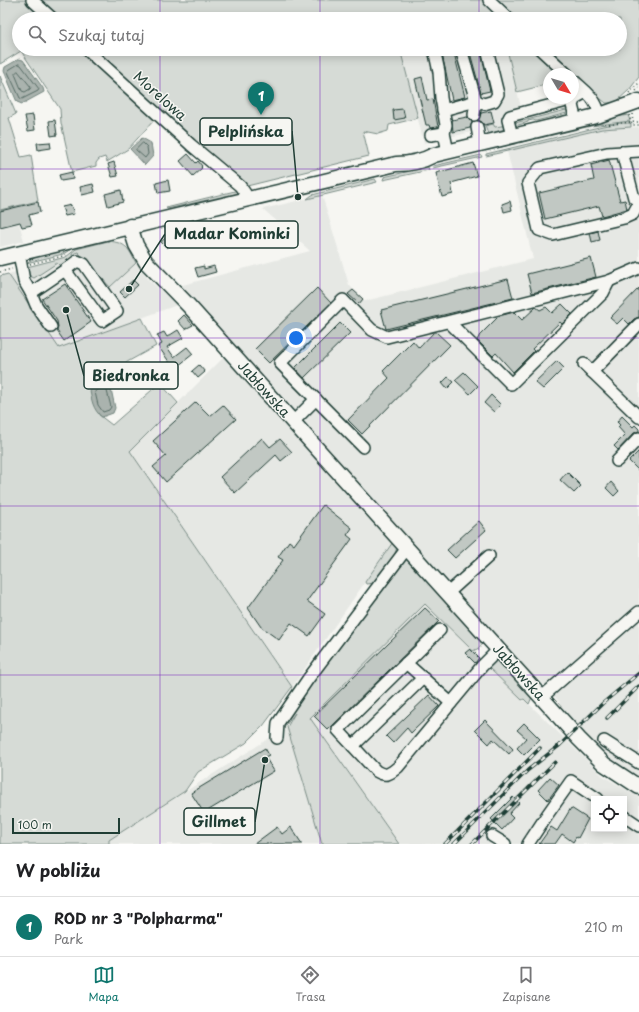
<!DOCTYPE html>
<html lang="pl">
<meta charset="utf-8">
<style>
body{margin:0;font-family:"Playpen Sans",sans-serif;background:#f6f6f6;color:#202124}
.controls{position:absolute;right:12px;bottom:12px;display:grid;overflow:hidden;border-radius:0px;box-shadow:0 2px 10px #0003}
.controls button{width:36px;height:36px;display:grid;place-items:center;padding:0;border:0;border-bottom:1px solid #e0e0e0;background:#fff;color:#202124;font:20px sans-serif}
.compass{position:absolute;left:543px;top:68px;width:36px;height:36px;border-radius:50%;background:#fff;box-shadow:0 2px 10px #0003;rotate:128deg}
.scale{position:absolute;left:12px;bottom:10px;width:108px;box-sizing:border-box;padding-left:4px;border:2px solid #1f3d34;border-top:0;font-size:11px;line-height:14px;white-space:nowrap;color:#1f3d34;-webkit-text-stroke:3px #f6f6f2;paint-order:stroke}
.you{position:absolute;left:296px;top:338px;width:14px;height:14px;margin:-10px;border:3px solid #fff;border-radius:50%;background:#1a73e8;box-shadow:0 0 0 6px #1a73e833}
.badge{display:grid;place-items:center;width:26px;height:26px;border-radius:50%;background:#0f766e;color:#fff;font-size:13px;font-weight:700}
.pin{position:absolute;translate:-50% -33px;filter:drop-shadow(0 1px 2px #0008)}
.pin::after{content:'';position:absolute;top:21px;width:14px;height:12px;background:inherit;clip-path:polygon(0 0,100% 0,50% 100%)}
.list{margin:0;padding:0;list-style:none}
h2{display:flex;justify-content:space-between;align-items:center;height:52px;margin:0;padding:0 16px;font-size:17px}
h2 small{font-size:13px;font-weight:400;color:#757577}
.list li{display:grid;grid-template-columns:26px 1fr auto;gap:12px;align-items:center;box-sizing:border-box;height:60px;padding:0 16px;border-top:1px solid #e0e0e0}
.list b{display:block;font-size:15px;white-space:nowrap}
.list p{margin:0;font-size:13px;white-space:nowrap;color:#757577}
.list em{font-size:13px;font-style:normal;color:#757577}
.icon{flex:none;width:22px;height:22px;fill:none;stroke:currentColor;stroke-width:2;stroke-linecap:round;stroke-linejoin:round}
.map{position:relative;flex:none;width:639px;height:844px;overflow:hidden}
.search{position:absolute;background:#fff;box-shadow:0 2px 10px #0003;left:12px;right:12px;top:12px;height:44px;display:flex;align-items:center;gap:10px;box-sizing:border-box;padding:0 14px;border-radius:22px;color:#757577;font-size:15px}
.sheet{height:112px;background:#fff}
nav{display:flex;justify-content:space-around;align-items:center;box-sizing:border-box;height:56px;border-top:1px solid #e0e0e0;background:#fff;font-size:11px;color:#757577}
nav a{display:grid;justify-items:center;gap:2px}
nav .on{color:#0f766e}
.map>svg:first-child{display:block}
.built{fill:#e6e8e4;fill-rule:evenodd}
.green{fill:#d6dbd6;stroke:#7a8c85}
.water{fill:#aab3ae;stroke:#72847d}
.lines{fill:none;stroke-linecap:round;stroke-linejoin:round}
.shore{stroke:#576c65;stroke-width:1}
.building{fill:#c1c8c3;stroke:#1f3d34}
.minor-casing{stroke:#1f3d34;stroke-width:14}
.major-casing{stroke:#1f3d34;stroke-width:17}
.path{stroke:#1f3d34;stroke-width:1.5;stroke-dasharray:1 3;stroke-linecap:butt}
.minor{stroke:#f6f6f2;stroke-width:11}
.major{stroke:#f6f6f2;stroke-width:14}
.rail-casing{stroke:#1f3d34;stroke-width:3.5}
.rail{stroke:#f6f6f2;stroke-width:2;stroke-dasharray:6;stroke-linecap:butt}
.grid{fill:none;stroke:#7b2cbf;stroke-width:1;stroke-opacity:0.55}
.labels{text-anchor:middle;stroke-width:3;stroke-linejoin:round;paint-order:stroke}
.street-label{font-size:14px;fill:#1f3d34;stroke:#f6f6f2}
.leader{fill:none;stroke:#1f3d34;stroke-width:1.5}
.callout-dot{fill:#1f3d34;stroke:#f6f6f2;stroke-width:1.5}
.callout{fill:#f6f6f2;stroke:#1f3d34;stroke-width:1.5}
.callout-label{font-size:15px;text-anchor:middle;font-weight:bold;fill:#1f3d34}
</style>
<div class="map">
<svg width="639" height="844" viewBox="0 0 639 844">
<rect width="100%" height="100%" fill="#f6f6f2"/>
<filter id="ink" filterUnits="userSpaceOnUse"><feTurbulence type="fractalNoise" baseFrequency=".025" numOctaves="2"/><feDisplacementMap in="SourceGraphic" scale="8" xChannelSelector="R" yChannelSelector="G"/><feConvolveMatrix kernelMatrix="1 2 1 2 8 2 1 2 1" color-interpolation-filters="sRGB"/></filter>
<g filter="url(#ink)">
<g class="built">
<polygon points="400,49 507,49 524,120 424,143"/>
<polygon points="639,127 639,778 608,759 600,751 559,706 560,703 549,690 539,680 534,678 179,286 310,251 263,209 322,195 349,285 365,301 533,259 507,151 602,129"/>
<polygon points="11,208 19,223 24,241 0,247 0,210"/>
<polygon points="76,249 110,287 136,263 149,280 177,305 59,348 8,274 62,261"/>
<polygon points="225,356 393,542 292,687 130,451"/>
<path d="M425,604L523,701L525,700L603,776L639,797V844H399L310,718ZM594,799H624V829H594Z"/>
<polygon points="287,727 322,844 109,844 109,840"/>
</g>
<g class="green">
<polygon points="0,0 27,0 48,19 19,19 19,49 80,49 156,118 128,149 107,162 105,157 99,159 96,163 96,166 72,172 61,123 60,109 21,51 0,64"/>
<polygon points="38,0 485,0 499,13 495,19 58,19"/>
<polygon points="494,0 639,0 639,77 629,90 615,103 606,103 601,99 598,100 547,49 620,49 620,19 514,19"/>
<polygon points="91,49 400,49 418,118 389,125 388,131 378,134 363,131 369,156 247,186 202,151"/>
<polygon points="507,49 536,49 561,74 549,74 549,84 517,92"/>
<polygon points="0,76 16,114 9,118 21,157 31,155 38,201 0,210"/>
<polygon points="570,109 571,112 536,121 533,120 528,121 528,122 512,127 511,124"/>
<polygon points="628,115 630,121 591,126 485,151 485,148 612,118"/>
<polygon points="621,123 631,123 631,127 602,129 486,156 486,154 603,126"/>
<polygon points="493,124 495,127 507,125 508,128 488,134 485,126"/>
<polygon points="481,155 482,157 433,168 433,166"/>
<polygon points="428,167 429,170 383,180 384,177"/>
<polygon points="375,179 377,182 307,199 312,195"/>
<polygon points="239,190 239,193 167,209 166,208"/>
<path d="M108,241C127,243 128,248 136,263L110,287L78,252L72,254L73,259L61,267L57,263L34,278L30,276L26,269L27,267L66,257L76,249Z"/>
<polygon points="80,244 63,254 26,263 36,257"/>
<polygon points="8,274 59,348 142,318 156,346 111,371 111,377 91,389 99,415 112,425 160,383 178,403 130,451 292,687 263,726 246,743 198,772 185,791 109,840 109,844 0,844 0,276"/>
<polygon points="393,542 397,547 394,557 375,583 366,584 365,582"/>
<polygon points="403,559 408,559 484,643 477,649 473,651 425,604 310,718 399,844 322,844 287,727 295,713 283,729 284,718"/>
<polygon points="496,660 501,662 532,697 529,704 524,699 522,700 486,665 489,662"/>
</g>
<g class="water">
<polygon points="19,59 23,60 43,88 44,92 22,104 17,102 4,71 5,67"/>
<polygon points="142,138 151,143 153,156 145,165 130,149"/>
<path d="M105,381L110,384L115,408L113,413L102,417C93,410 91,399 90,389Z"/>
</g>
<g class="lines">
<g class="shore">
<polygon points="19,64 21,65 39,89 38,91 22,99 20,98 8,72 9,70"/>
<polygon points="18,71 31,87 30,89 25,92 22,91 15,74"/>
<polygon points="143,143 147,147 148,154 145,158 136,150"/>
<polygon points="104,386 106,387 111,407 109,410 103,412 98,405 95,392"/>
</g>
</g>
<g class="building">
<polygon points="444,49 453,49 465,97 452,100 441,50"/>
<polygon points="469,49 480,49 490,91 481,93"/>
<polygon points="422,77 427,100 433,99 438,127 430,128 429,125 426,125 415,79"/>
<polygon points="403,109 405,118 394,120 393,110"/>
<polygon points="491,111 494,123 484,125 482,122 478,120 481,113"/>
<polygon points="33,115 35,130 28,131 25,116"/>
<polygon points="467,117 472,122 470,128 453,132 452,120"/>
<polygon points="55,120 57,135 51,136 49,121"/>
<polygon points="50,142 51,148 38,150 37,143"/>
<polygon points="188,154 196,163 198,161 202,166 201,167 202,168 193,176 180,161"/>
<polygon points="609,160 620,201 625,200 627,209 602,216 599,206 545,219 539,193 594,180 591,165"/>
<polygon points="114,162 118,176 112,177 108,164"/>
<polygon points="473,163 477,176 451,183 453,194 442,197 436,173"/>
<polygon points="72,172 73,179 61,181 59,175"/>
<polygon points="168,180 170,191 158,193 156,183"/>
<polygon points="93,184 95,192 82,195 80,187"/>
<polygon points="121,190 123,202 108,206 105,194"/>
<polygon points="510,201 512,210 504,212 502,204"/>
<polygon points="38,202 40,212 29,215 32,225 22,227 20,222 0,227 0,211"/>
<polygon points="71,205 74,214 65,216 62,207"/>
<polygon points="175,229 181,235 167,248 161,242"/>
<polygon points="598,231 600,240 592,242 590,233"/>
<polygon points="591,258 596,277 532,293 527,274"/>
<polygon points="204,266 204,269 214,266 216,272 198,277 195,268"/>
<polygon points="508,279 513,298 386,329 381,310"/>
<polygon points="133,280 138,285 125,297 120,292"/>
<polygon points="65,284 91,322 64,341 57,331 58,327 57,321 42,299"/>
<polygon points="317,288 331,303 269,363 255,349"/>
<polygon points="639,288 639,317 634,319 629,324 623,318 617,324 610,318"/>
<polygon points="353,290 363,299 359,304 348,294"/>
<polygon points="562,304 572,314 562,324 560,322 532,349 534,351 513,372 496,353 493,356 477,340 479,337 479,336 499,316 514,312 522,320 536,307 540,310 546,307 552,313"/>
<polygon points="184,315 193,325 185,329 178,321"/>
<polygon points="340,323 350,333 304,378 295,368"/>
<polygon points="178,330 183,338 167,347 174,357 187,347 193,354 173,370 168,365 170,363 158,346 162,344 157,335 164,332 167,337"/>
<polygon points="434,332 436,332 450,345 362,434 348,420 389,378 383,371 413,341 419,348"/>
<polygon points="557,361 564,368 543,389 535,382"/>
<polygon points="199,365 205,372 198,378 192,371"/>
<polygon points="464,372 478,386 470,394 455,380"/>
<polygon points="448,377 454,382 447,389 442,383"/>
<polygon points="491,395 501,405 494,412 484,403"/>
<polygon points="196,402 210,416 223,405 236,419 166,482 153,467 166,456 153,441"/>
<polygon points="622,416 633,427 635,425 639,429 639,431 634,433 618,450 614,446 625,435 618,427 620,425 617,422"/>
<polygon points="262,438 270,447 280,439 292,452 281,461 276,455 235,493 220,477"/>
<polygon points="639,451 639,471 629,461"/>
<polygon points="567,472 581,486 574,493 560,480"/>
<polygon points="611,482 619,491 614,496 606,488"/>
<polygon points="323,505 352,528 347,535 352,539 307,601 325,614 309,636 291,623 279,640 261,627 248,608 283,560 278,557 289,541 294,545"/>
<polygon points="479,521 486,530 455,558 447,550"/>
<polygon points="425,608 439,621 328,730 314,716"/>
<polygon points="470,649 479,658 475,663 465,653"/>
<polygon points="429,695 439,706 411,733 407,728 393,743 386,736"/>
<polygon points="485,720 513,749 509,754 493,739 489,744 475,730"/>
<polygon points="524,723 540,739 524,755 517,748 526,738 517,730"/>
<polygon points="265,748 269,755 265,757 274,771 204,813 191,793"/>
<polygon points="550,777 559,785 548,800 538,790"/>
<polygon points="513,797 519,803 509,814 513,818 502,830 491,819"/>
<polygon points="571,808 588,819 578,838 576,837 573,842 562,834 555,844 539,844 551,827 557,831"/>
<polygon points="277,827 282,834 291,827 302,844 254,844"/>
</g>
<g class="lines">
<g class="minor-casing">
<g id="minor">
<polyline points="32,0 53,19"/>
<polyline points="489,0 509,19"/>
<polyline points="86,49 191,145 240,186 245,193 247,199"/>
<polyline points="434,49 439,72 441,98 446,125 444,133 448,152"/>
<polyline points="461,49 476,101 474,115"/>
<polyline points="540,49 567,74"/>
<path d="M573,80C586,92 595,97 600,115"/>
<polyline points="443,110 476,101 484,104 494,101 498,94 487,49"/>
<polyline points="576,121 572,105 575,98 586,92"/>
<polyline points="477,127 480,144"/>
<polyline points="431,135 444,133"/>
<polyline points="512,136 508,120 510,116 563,102"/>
<polyline points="639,151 607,153 540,168 528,183 539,230 553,235 624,218 633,214 639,203"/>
<polyline points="622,152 634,198 639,201"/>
<polyline points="19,253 24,281 31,293 65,270 102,321 117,311 84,264 77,261 65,270"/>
<polyline points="31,293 36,305 51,327"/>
<polyline points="449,322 511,384 603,293 609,281"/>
<polyline points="584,364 639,417"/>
<polyline points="592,372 639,324"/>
<polyline points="293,422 316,399"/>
<polyline points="363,447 280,363 343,300 372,330 387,337 609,281 639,268"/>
<polyline points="617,461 639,438"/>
<polyline points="448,593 489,556"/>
<path d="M440,630L338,730L376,771C386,777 390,774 398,767L482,666L499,649"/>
<polyline points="406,663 451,703"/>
<polyline points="542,697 639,612"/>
<polyline points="277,738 278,723 308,679 407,548"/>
<polyline points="604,741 639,763"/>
<polyline points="353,746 423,678"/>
<polyline points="624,816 639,826"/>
<polyline points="492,836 505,844"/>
<polyline points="528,844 547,815 571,781 598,799"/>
</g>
</g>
<g class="major-casing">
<g id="major">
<polyline points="130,226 136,245 146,262 189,306 293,422 579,739 604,764 639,787"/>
<path d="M0,258L396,164C410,164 421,162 434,155L600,115L639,101"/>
</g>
</g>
<g class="path">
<polyline points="636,91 639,88"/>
<polyline points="629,93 639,83"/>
<polyline points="632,114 633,122"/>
<polyline points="629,115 632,125 639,125"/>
<polyline points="605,125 621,123 639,122"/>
<polyline points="30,264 63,256 68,253"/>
<polyline points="0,272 12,269"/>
<polyline points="475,653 481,647"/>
</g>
<use href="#minor" class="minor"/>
<use href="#major" class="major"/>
<g class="rail-casing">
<g id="rail">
<polyline points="607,718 639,686"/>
<polyline points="445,844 540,748"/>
<polyline points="454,844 528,770 560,745 603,703 639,673"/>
<polyline points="472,844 555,762"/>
</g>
</g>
<use href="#rail" class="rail"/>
</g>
</g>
<path class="grid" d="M160,0V19M320,0V19M479,0V19M160,49V844M320,49V844M479,49V844M0,169H639M0,338H639M0,506H639M0,675H639"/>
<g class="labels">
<g class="street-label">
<text transform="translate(160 96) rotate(42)" y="5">Morelowa</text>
<text transform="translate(264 389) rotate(48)" y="5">Jabłowska</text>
<text transform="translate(519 672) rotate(48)" y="5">Jabłowska</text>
</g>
</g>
<path class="leader" d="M298 197L292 131M129 289L165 234M66 310L84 376M265 760L255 822"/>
<g class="callout-dot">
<circle cx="298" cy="197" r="4"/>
<circle cx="129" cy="289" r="4"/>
<circle cx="66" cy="310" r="4"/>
<circle cx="265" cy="760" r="4"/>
</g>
<g class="callout">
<rect x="200" y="118" width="92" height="27" rx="4"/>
<rect x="165" y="221" width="133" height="27" rx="4"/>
<rect x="84" y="362" width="94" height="27" rx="4"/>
<rect x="184" y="808" width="71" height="27" rx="4"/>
</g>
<g class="callout-label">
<text x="246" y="137">Pelplińska</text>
<text x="232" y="239">Madar Kominki</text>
<text x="131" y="381">Biedronka</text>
<text x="219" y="827">Gillmet</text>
</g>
</svg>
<div class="controls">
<button><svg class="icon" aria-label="locate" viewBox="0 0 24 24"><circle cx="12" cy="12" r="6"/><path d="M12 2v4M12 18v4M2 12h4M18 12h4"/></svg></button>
</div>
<svg class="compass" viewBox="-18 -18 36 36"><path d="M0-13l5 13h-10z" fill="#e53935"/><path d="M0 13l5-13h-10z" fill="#757577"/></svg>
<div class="scale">100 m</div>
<div class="you"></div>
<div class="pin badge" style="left:261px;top:115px">1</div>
<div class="search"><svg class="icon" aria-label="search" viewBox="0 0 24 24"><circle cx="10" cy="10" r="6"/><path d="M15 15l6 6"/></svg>Szukaj tutaj</div>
</div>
<section class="sheet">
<h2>W pobliżu<small></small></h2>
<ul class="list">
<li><span class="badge">1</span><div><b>ROD nr 3 &quot;Polpharma&quot;</b><p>Park</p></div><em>210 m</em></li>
</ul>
</section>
<nav>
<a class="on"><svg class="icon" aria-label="map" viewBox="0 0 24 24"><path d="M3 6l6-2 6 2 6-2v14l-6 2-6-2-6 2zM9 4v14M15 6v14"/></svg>Mapa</a>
<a><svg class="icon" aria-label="directions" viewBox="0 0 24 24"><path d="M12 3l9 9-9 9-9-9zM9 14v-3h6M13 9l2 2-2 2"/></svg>Trasa</a>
<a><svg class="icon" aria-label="saved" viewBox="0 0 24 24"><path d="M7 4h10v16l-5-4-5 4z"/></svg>Zapisane</a>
</nav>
